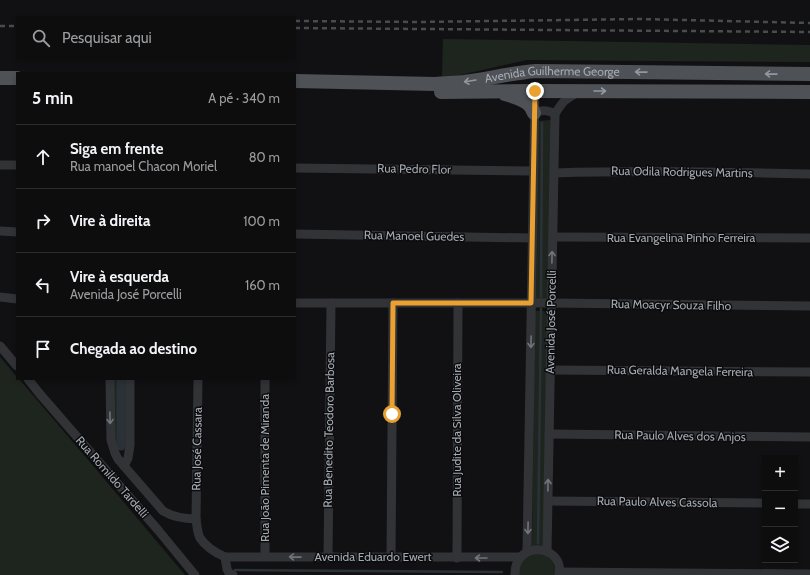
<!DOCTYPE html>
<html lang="pt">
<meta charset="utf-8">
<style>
body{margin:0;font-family:Cabin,sans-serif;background:#161617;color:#f1f3f6}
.controls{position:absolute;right:12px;bottom:12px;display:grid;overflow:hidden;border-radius:0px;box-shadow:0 2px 6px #0003}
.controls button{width:36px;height:36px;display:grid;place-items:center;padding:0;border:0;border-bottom:1px solid #2d2d2e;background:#0d0d0e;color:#f1f3f6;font:20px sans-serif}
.stop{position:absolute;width:12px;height:12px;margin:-9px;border:3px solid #eba131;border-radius:50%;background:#fff}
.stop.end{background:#eba131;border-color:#fff;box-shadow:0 1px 4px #0008}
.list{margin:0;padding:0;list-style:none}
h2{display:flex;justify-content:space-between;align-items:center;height:52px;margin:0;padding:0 16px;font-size:17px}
h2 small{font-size:13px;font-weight:400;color:#9a9c9e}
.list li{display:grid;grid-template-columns:26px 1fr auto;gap:12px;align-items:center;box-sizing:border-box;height:64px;padding:0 16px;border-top:1px solid #2d2d2e}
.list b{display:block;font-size:15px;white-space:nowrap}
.list p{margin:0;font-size:13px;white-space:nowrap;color:#9a9c9e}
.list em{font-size:13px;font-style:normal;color:#9a9c9e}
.icon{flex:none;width:22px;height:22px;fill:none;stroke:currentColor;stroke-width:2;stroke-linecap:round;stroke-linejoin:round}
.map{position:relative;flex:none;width:810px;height:575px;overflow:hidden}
.search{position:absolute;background:#0d0d0e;box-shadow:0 2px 6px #0003;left:16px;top:16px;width:280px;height:44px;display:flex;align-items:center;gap:10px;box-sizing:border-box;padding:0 14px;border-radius:0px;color:#9a9c9e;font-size:15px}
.panel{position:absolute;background:#0d0d0e;box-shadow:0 2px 6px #0003;left:16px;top:72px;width:280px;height:308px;border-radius:0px}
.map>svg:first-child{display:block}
.green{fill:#1e251e}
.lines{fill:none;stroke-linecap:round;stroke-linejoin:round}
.stream{stroke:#2a3238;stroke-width:2.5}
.canal{stroke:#2a3238;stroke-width:9}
.minor{stroke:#323337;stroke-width:9}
.primary{stroke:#4e5156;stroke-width:14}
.rail{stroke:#494b50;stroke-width:2.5;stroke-dasharray:5 4;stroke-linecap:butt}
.oneway{stroke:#9297a0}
.oneway2{stroke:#70747b}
.route{stroke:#eba131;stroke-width:5}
.labels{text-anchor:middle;stroke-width:3;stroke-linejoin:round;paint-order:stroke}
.street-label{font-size:12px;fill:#a3a9b3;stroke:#0c0c0d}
</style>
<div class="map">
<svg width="810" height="575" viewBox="0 0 810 575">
<rect width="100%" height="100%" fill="#111113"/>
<g class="green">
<polygon points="443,39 810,45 810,62 527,60 456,76 442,77"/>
<polygon points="551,120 549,300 536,300 537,121"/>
<polygon points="535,311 547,311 544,546 532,546"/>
<polygon points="0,357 17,377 17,379 19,379 89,461 185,575 0,575"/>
<path d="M114,379H128L126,446C122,451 118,450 114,446Z"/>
<path d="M533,553C550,555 553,558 556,575H518L522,559Z"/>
</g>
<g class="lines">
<g class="stream">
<polyline points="541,297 542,123"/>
<polyline points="538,543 541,309"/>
<polyline points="235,570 502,572"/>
</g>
<polyline class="canal" points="121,446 121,379"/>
<g class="minor">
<path d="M534,113C542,109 548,110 555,114"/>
<path d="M555,114C563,101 564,100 578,92"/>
<polyline points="0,165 17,165"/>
<polyline points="295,168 533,171"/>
<path d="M554,173C639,170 725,172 810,174"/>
<polyline points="0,231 17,232"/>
<polyline points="295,234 532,238"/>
<polyline points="553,237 810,238"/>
<polyline points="0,297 17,299"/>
<polyline points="295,303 552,303 810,306"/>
<polyline points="0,346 17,366"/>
<polyline points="550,370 810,372"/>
<polyline points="28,379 39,393 158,530 195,575"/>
<path d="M110,379L111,440L115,453L118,459L163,511C173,517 185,519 196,519"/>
<path d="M198,379L196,519C197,525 197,532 200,538C206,547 216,553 225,557L227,569L229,573L233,575"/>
<polyline points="549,434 810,437"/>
<polyline points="124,466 128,458 130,445 130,379"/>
<polyline points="548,501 765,503"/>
<polyline points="795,504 810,504"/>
<polyline points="527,551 535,91"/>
<polyline points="547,552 555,114"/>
<polyline points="265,556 265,379"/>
<polyline points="225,557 520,557"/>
<polyline points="328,557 331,303"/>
<polyline points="391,557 393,303"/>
<polyline points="457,558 458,303"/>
<polyline points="559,572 810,574"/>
<path d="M515,575C514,539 565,544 559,575"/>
</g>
<g class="primary">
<polyline points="0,78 17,78"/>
<path id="s1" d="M295,81L435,84C445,83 454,83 464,82C488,79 511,73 536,71L810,74"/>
<polyline points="441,92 535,91 810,92"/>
<path d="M505,94C512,96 527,101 531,107C532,109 533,111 534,113"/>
</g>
<g class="rail">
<polyline points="295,21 419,22 640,19 810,23"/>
<polyline points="0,26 17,26"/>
<polyline points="295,28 810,32"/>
</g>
</g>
<defs><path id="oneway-shaft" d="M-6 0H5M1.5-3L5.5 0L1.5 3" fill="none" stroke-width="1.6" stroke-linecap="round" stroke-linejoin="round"/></defs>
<g class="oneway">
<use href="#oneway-shaft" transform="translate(641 72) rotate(-179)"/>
<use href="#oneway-shaft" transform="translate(771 74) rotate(-179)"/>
<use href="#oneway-shaft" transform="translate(470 81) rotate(171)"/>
<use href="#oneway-shaft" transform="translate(600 91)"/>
</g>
<g class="oneway2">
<use href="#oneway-shaft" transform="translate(552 257) rotate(-89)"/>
<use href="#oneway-shaft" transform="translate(531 342) rotate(91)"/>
<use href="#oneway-shaft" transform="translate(110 418) rotate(89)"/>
<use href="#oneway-shaft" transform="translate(548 485) rotate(-89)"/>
<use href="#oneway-shaft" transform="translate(528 528) rotate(91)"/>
<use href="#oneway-shaft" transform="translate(295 557) rotate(-179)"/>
<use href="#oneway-shaft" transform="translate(481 558) rotate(180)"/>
</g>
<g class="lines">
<polyline class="route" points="392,414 393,303 531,303 535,91"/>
</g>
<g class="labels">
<g class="street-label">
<text dy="4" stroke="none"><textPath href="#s1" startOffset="258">Avenida Guilherme George</textPath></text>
<text transform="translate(414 169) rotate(1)" y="4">Rua Pedro Flor</text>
<text transform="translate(682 172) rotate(1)" y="4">Rua Odila Rodrigues Martins</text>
<text transform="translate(414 236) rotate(1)" y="4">Rua Manoel Guedes</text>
<text x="681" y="242">Rua Evangelina Pinho Ferreira</text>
<text transform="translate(671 305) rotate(1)" y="4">Rua Moacyr Souza Filho</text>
<text transform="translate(551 322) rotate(-89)" y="4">Avenida José Porcelli</text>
<text transform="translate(680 371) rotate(1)" y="4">Rua Geralda Mangela Ferreira</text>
<text transform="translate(329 430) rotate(-89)" y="4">Rua Benedito Teodoro Barbosa</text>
<text transform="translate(457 430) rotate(-90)" y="4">Rua Judite da Silva Oliveira</text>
<text transform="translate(680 436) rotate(1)" y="4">Rua Paulo Alves dos Anjos</text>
<text transform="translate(197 449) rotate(-89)" y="4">Rua José Cassara</text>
<text transform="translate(265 468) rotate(-90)" y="4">Rua João Pimenta de Miranda</text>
<text transform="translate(112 477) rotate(49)" y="4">Rua Romildo Tardelli</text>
<text transform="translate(657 502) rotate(1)" y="4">Rua Paulo Alves Cassola</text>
<text x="373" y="561">Avenida Eduardo Ewert</text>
</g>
</g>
</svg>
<div class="controls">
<button>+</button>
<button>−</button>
<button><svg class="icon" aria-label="layers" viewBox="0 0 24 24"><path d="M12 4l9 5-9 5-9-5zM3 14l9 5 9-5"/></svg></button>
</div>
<div class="stop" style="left:392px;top:414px"></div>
<div class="stop end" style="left:535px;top:91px"></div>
<div class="search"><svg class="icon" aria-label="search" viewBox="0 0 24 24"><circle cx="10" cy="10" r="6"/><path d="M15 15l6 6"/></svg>Pesquisar aqui</div>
<section class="panel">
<h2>5 min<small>A pé · 340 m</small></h2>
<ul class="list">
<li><svg class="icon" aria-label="ahead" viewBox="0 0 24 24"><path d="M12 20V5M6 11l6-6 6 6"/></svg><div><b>Siga em frente</b><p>Rua manoel Chacon Moriel</p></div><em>80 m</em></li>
<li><svg class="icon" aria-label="right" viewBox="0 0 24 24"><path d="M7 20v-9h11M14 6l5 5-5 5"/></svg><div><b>Vire à direita</b></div><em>100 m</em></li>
<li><svg class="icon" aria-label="left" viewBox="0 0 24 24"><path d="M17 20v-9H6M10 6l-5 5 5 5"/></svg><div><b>Vire à esquerda</b><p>Avenida José Porcelli</p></div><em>160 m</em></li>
<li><svg class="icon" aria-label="arrive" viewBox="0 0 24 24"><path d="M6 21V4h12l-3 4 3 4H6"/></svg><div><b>Chegada ao destino</b></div></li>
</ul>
</section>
</div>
